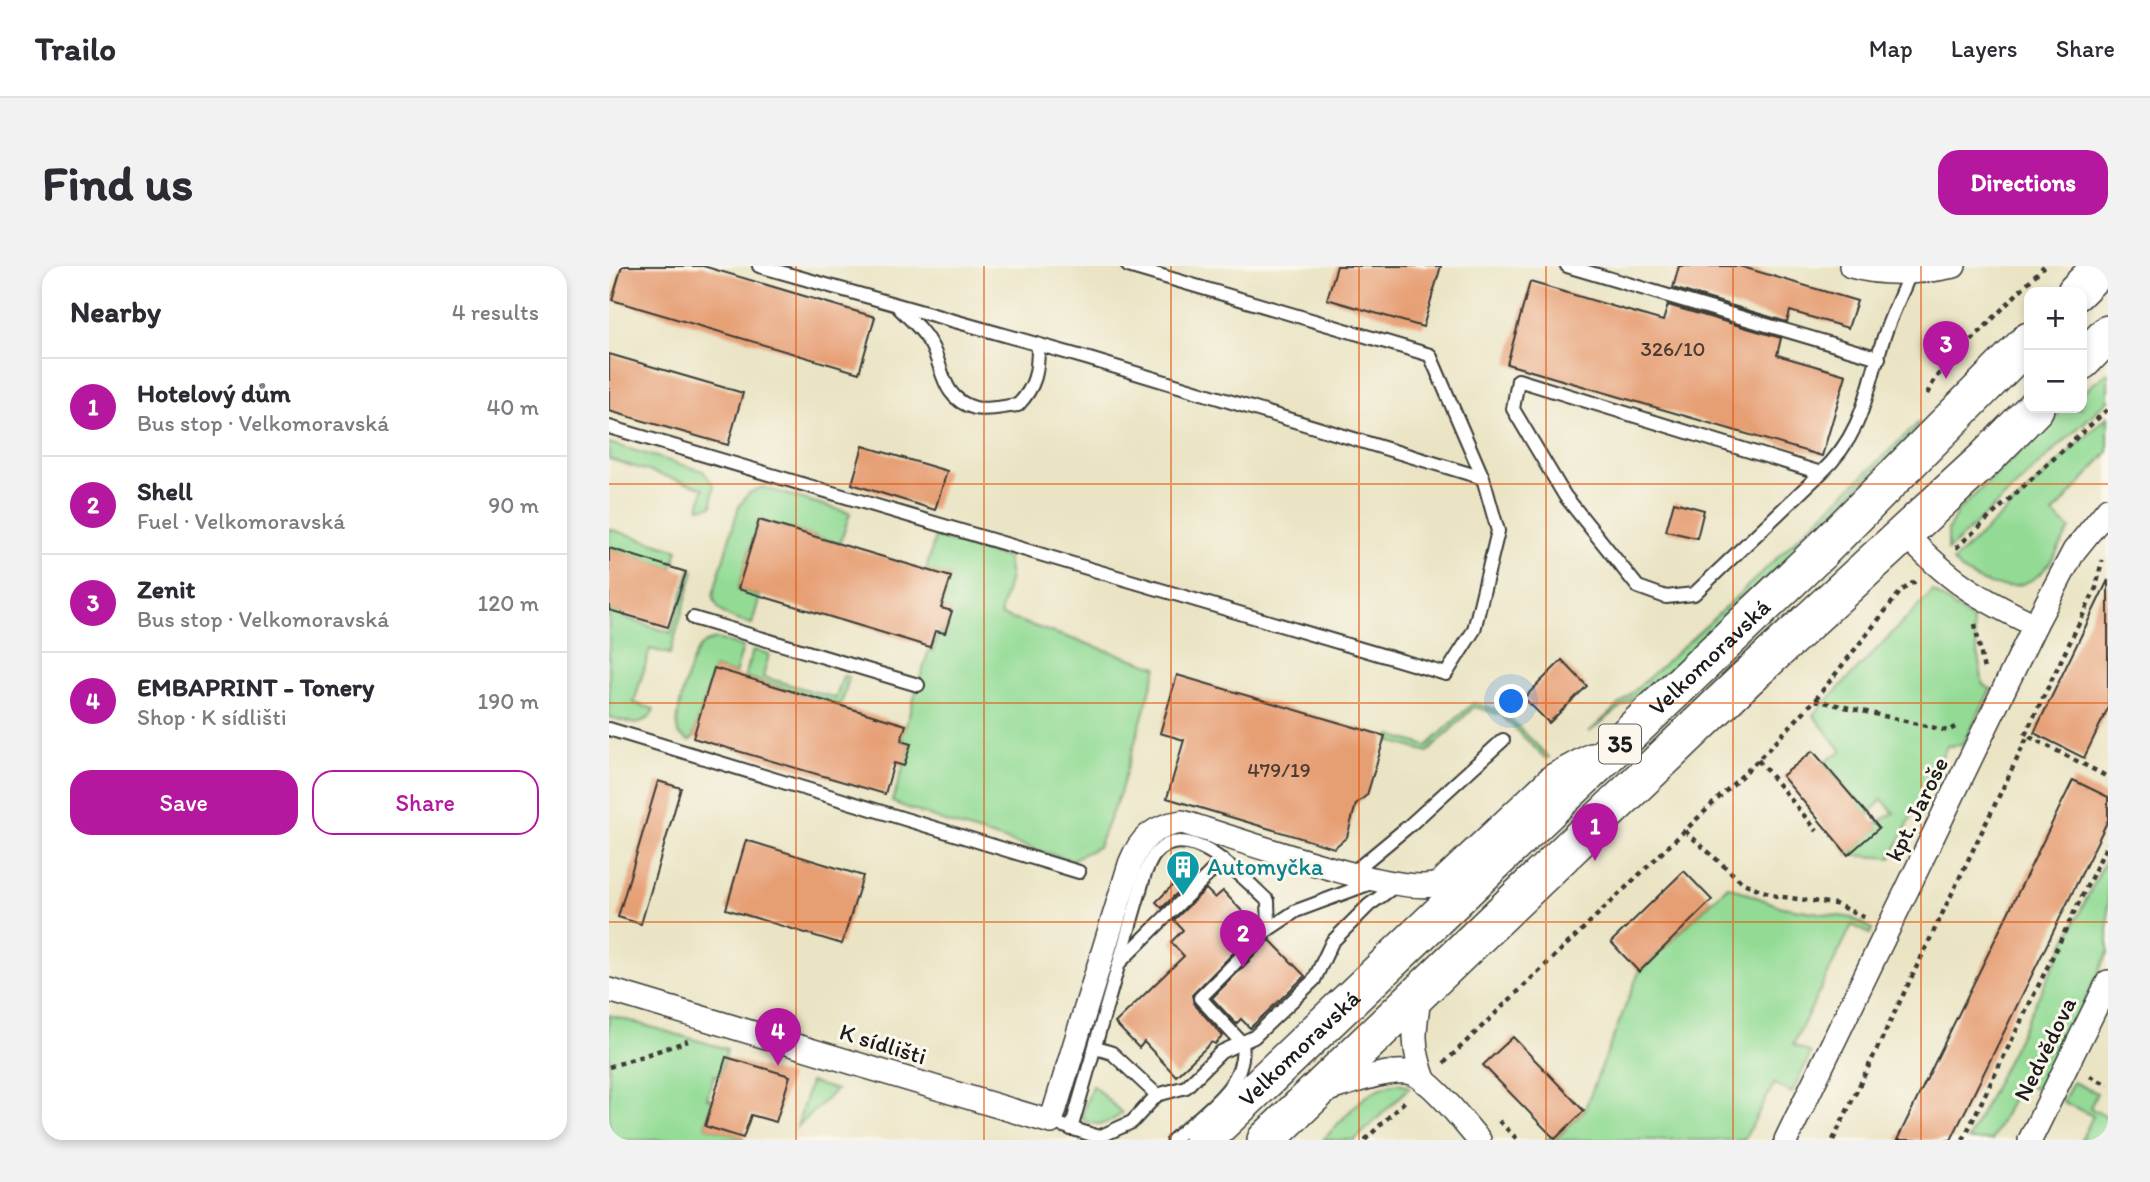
<!DOCTYPE html>
<meta charset="utf-8">
<style>
body{margin:0;font-family:Itim,sans-serif;background:#f2f2f3;color:#2b2b33}
.controls{position:absolute;right:21px;top:21px;display:grid;overflow:hidden;border-radius:14px;box-shadow:0 4px 10px #0003}
.controls button{width:63px;height:63px;display:grid;place-items:center;padding:0;border:0;border-bottom:2px solid #e1e1e2;background:#fff;color:#2b2b33;font:35px sans-serif}
.you{position:absolute;left:903px;top:436px;width:24px;height:24px;margin:-18px;border:5px solid #fff;border-radius:50%;background:#1a73e8;box-shadow:0 0 0 10px #1a73e833}
.badge{display:grid;place-items:center;width:46px;height:46px;border-radius:50%;background:#b5179e;color:#fff;font-size:23px;font-weight:700}
.pin{position:absolute;translate:-50% -58px;filter:drop-shadow(0 2px 4px #0008)}
.pin::after{content:'';position:absolute;top:37px;width:24px;height:21px;background:inherit;clip-path:polygon(0 0,100% 0,50% 100%)}
.list{margin:0;padding:0;list-style:none}
h2{display:flex;justify-content:space-between;align-items:center;height:91px;margin:0;padding:0 28px;font-size:30px}
h2 small{font-size:23px;font-weight:400;color:#7c7c81}
.list li{display:grid;grid-template-columns:46px 1fr auto;gap:21px;align-items:center;box-sizing:border-box;height:98px;padding:0 28px;border-top:2px solid #e1e1e2}
.list b{display:block;font-size:26px;white-space:nowrap}
.list p{margin:0;font-size:23px;white-space:nowrap;color:#7c7c81}
.list em{font-size:23px;font-style:normal;color:#7c7c81}
.actions{display:flex;gap:14px;padding:21px 28px}
.actions a{flex:1;padding:16px 0;border:2px solid #b5179e;border-radius:21px;text-align:center;font-size:24px;color:#b5179e}
.actions .main{background:#b5179e;color:#fff}
.map{position:relative;flex:none;width:1499px;height:874px;overflow:hidden;border-radius:21px}
header{display:flex;align-items:center;gap:42px;box-sizing:border-box;height:98px;padding:0 35px;background:#fff;border-bottom:2px solid #e1e1e2}
header strong{font-size:33px}
nav{display:flex;gap:38px;margin-inline-start:auto;font-size:24px}
.intro{display:flex;align-items:center;justify-content:space-between;box-sizing:border-box;height:168px;padding:0 42px}
h1{margin:0;font-size:49px}
.button{padding:18px 32px;border-radius:21px;background:#b5179e;color:#fff;font-size:24px;font-weight:700}
main{display:flex;gap:42px;padding:0 42px}
aside{flex:1;background:#fff;border-radius:21px;box-shadow:0 4px 10px #0003}
.map>svg:first-child{display:block}
.green{fill:#93db95;stroke:#587c58;stroke-width:2}
.building{fill:#e69e73}
.lines{fill:none;stroke-linecap:round;stroke-linejoin:round}
.lane-casing{stroke:#3b3a35;stroke-width:16}
.street-casing{stroke:#3b3a35;stroke-width:26}
.primary-casing{stroke:#3b3a35;stroke-width:40}
.path{stroke:#3b3a35;stroke-width:4.5;stroke-dasharray:5 5;stroke-linecap:butt}
.lane{stroke:#fff;stroke-width:12}
.street{stroke:#fff;stroke-width:23}
.primary{stroke:#fff;stroke-width:37}
.grid{fill:none;stroke:#de560d;stroke-width:2;stroke-opacity:0.55}
.labels{text-anchor:middle;stroke-width:6;stroke-linejoin:round;paint-order:stroke}
.number-label{font-size:21px;fill:#4e3c32}
.shield{fill:#fbf7ec;stroke:#5f5e5a;stroke-width:2}
.shield-label{font-size:23px;font-weight:bold;fill:#1c1c1c}
.street-label{font-size:24px;fill:#1c1c1c;stroke:#fbf7ec}
.culture-label{font-size:24px;fill:#0d838f;stroke:#fbf7ec;text-anchor:start}
</style>
<header>
<strong>Trailo</strong>
<nav><a>Map</a><a>Layers</a><a>Share</a></nav>
</header>
<div class="intro"><h1>Find us</h1><a class="button">Directions</a></div>
<main>
<aside>
<h2>Nearby<small>4 results</small></h2>
<ul class="list">
<li><span class="badge">1</span><div><b>Hotelový dům</b><p>Bus stop · Velkomoravská</p></div><em>40 m</em></li>
<li><span class="badge">2</span><div><b>Shell</b><p>Fuel · Velkomoravská</p></div><em>90 m</em></li>
<li><span class="badge">3</span><div><b>Zenit</b><p>Bus stop · Velkomoravská</p></div><em>120 m</em></li>
<li><span class="badge">4</span><div><b>EMBAPRINT - Tonery</b><p>Shop · K sídlišti</p></div><em>190 m</em></li>
</ul>
<div class="actions"><a class="main">Save</a><a>Share</a></div>
</aside>
<div class="map">
<svg width="1499" height="874" viewBox="0 0 1499 874">
<rect width="100%" height="100%" fill="#fbf7ec"/>
<filter id="ink" filterUnits="userSpaceOnUse"><feTurbulence type="fractalNoise" baseFrequency=".0143" numOctaves="2"/><feDisplacementMap in="SourceGraphic" scale="14" xChannelSelector="R" yChannelSelector="G"/><feConvolveMatrix kernelMatrix="1 2 1 2 8 2 1 2 1" color-interpolation-filters="sRGB"/></filter>
<filter id="wash" filterUnits="userSpaceOnUse"><feTurbulence type="fractalNoise" baseFrequency=".00686" numOctaves="4" result="noise"/><feDisplacementMap in="SourceGraphic" scale="28" xChannelSelector="R" yChannelSelector="G"/><feGaussianBlur stdDeviation="1.57" result="paint"/><feColorMatrix in="noise" values="0 0 0 0 0 0 0 0 0 0 0 0 0 0 0 0 0 1.4 0 .05"/><feComposite in="paint" operator="in"/></filter>
<g filter="url(#wash)">
<rect width="100%" height="100%" fill="#eae4c4"/>
<g class="green">
<polygon points="1499,106 1499,134 1339,284 1339,264 1349,245 1456,142 1473,142 1473,127"/>
<path d="M1499,150V186L1444,248L1461,263C1451,279 1442,300 1427,311C1401,330 1362,317 1344,295Z"/>
<polygon points="1310,156 1307,164 1078,390 980,466 1101,356"/>
<polygon points="0,177 94,205 105,219 103,240 90,242 95,222 0,193"/>
<path d="M153,221L241,247L231,278L150,254L129,323L151,330L143,358C124,353 108,350 104,329L130,240L140,227Z"/>
<polygon points="0,263 69,284 63,302 0,282"/>
<polygon points="326,271 398,292 401,311 391,349 548,401 511,527 489,581 462,594 336,556 283,536 302,478 292,475 320,384 324,385 330,366 336,367 342,345 332,342 341,311 317,304"/>
<polygon points="81,304 85,305 61,388 41,383 25,437 45,443 40,452 27,458 0,451 0,344 15,348 16,352 62,367"/>
<polygon points="1324,325 1363,354 1374,419 1382,423 1353,479 1338,480 1282,592 1239,589 1269,562 1266,558 1285,547 1273,533 1259,550 1214,496 1233,485 1204,449"/>
<path d="M108,373L134,381L126,408L105,402L84,472L80,475L70,468C63,456 81,396 89,384C94,377 100,374 108,373Z"/>
<polygon points="144,384 160,388 154,411 227,432 234,410 240,411 232,439 136,411"/>
<polygon points="864,437 893,445 940,491 937,493 892,449 865,441 819,486 781,475 782,469 818,480"/>
<polygon points="1499,589 1499,687 1431,825 1411,816 1383,874 1359,874"/>
<polygon points="1119,620 1173,641 1243,652 1263,663 1261,668 1243,659 1184,779 1202,787 1183,827 1165,818 1135,874 938,874 943,869 947,873 975,845 1030,706"/>
<polygon points="0,749 118,783 111,810 105,809 98,832 104,834 96,860 134,872 134,874 0,874"/>
<polygon points="201,816 227,824 188,861"/>
<polygon points="1464,816 1488,827 1481,842 1499,851 1499,859 1492,874 1472,874 1484,850 1454,836"/>
<path d="M790,817L801,821L746,874H714C736,852 758,819 790,817Z"/>
<path d="M483,819L513,847C500,858 492,861 475,855L473,849Z"/>
</g>
<g id="blocks">
<g class="building">
<polygon points="13,0 94,0 266,51 250,107 3,34"/>
<polygon points="728,0 832,0 814,61 718,33"/>
<polygon points="1070,0 1130,0 1248,35 1239,62 1181,45 1178,56 1064,22"/>
<polygon points="921,16 1054,55 1059,39 1172,72 1168,89 1237,109 1213,190 898,98"/>
<polygon points="0,88 134,127 119,179 0,145"/>
<polygon points="254,180 338,205 326,244 243,218"/>
<polygon points="1065,236 1095,244 1088,272 1057,265"/>
<polygon points="150,254 342,311 332,342 343,345 336,367 326,365 321,381 129,323"/>
<polygon points="0,282 77,306 59,361 0,344"/>
<polygon points="1499,314 1499,442 1475,492 1425,467"/>
<polygon points="953,394 978,420 940,457 915,432"/>
<polygon points="105,402 297,459 292,475 302,478 295,500 285,497 276,528 84,472"/>
<polygon points="568,409 776,470 758,529 747,538 738,571 725,582 558,532 575,474 551,467"/>
<polygon points="1204,485 1270,562 1239,589 1173,510"/>
<polygon points="1464,514 1499,531 1499,554 1342,874 1288,874"/>
<polygon points="49,515 72,522 32,658 9,651"/>
<polygon points="137,574 254,610 233,678 117,643"/>
<polygon points="579,604 585,610 553,642 547,636"/>
<polygon points="1075,605 1103,634 1030,706 1002,676"/>
<polygon points="597,623 606,632 614,625 649,662 583,729 585,738 614,770 606,778 603,776 567,810 535,776 530,782 506,757 575,690 562,676 574,664 565,654"/>
<polygon points="661,674 696,710 641,762 632,753 627,758 603,732"/>
<polygon points="904,771 975,845 946,873 874,799"/>
<polygon points="117,791 181,810 167,856 142,849 134,872 96,860"/>
</g>
</g>
</g>
<g filter="url(#ink)">
<use href="#blocks" fill-opacity="0" stroke="#3b3a35" stroke-width="2"/>
<g class="lines">
<g class="lane-casing">
<g id="lane">
<polyline points="150,0 477,92 874,212"/>
<polyline points="958,0 1270,92"/>
<path d="M290,42C302,54 314,64 322,79C335,102 332,133 366,142C378,145 397,140 409,139C427,120 429,105 429,79"/>
<polyline points="0,161 837,408 865,364 889,265 874,212 821,89 519,0"/>
<path d="M1212,207L909,114L904,143L956,230L1029,321L1057,331L1085,328L1212,207C1259,162 1257,119 1278,62C1285,43 1294,25 1301,7"/>
<polyline points="84,352 309,419"/>
<polyline points="0,463 470,606"/>
<polyline points="743,607 801,559 894,474"/>
<polyline points="511,696 614,594"/>
<polyline points="487,782 503,787 548,829 577,821 612,786 645,771 705,714 723,676 760,639 789,618"/>
<polyline points="442,856 490,871 523,856 548,829"/>
<path d="M462,863L536,607C539,601 542,592 547,587C580,551 636,614 659,635L660,663"/>
<path d="M564,874C591,848 640,819 633,777L591,732L660,663L687,645L765,616"/>
</g>
</g>
<g class="street-casing">
<g id="street">
<path d="M1242,0C1276,10 1311,7 1345,0"/>
<path d="M1295,267C1341,315 1367,331 1426,359"/>
<path d="M0,724L442,856L521,598C531,572 545,560 573,556C623,571 788,631 829,618L943,510L982,489"/>
<path d="M811,727C805,763 802,780 816,816"/>
<path d="M715,825C736,819 785,799 805,808C826,818 854,856 870,874"/>
<polyline points="1177,874 1426,359 1465,285 1499,243"/>
<polyline points="1421,874 1499,716"/>
</g>
</g>
<g class="primary-casing">
<g id="primary">
<polyline points="1467,26 1493,0"/>
<polyline points="1473,95 1499,68"/>
<path id="s1" d="M594,874L1212,285L1420,75"/>
<polyline points="657,874 1138,412 1376,193 1426,142"/>
</g>
</g>
<g class="path">
<polyline points="1318,128 1327,111 1435,0"/>
<polyline points="1347,282 1499,143"/>
<polyline points="1366,358 1375,404"/>
<polyline points="1206,434 1339,465 1346,461"/>
<polyline points="1416,469 1487,322 1493,294"/>
<polyline points="1149,494 1208,565"/>
<polyline points="1076,565 1134,617 1167,630 1226,638 1257,652"/>
<polyline points="835,797 1149,494 1206,434 1292,325 1308,314"/>
<polyline points="0,801 79,775"/>
<polyline points="1481,810 1499,819"/>
<polyline points="890,855 909,874"/>
<polyline points="756,874 798,833"/>
<polyline points="1224,874 1419,470 1499,511"/>
<polyline points="1354,874 1499,577"/>
</g>
<use href="#lane" class="lane"/>
<use href="#street" class="street"/>
<use href="#primary" class="primary"/>
</g>
</g>
<path class="grid" d="M187,0V874M375,0V874M562,0V874M750,0V874M937,0V874M1124,0V874M1312,0V874M0,218H1499M0,437H1499M0,656H1499"/>
<defs>
<g id="building-pin" transform="scale(1.75)"><path d="M0 17L-7.5 6A9.5 9.5 0 1 1 7.5 6Z" fill="#0f9aa8" stroke="#fbf7ec"/><path d="M-4-6H4V6H1V3H-1V6H-4ZM-2.5-4.3h1.7v1.8h-1.7ZM.8-4.3h1.7v1.8H.8ZM-2.5-1h1.7V.8h-1.7ZM.8-1h1.7V.8H.8Z" fill="#fff"/></g>
</defs>
<g fill-rule="evenodd">
<use href="#building-pin" x="574" y="601"/>
</g>
<g class="labels">
<g class="number-label">
<text x="1064" y="90">326/10</text>
<text x="670" y="511">479/19</text>
</g>
<rect class="shield" x="990" y="458.5" width="42" height="39" rx="5"/>
<g class="shield-label">
<text x="1011" y="486">35</text>
</g>
<g class="street-label">
<text dy="8" stroke="none"><textPath href="#s1" startOffset="700">Velkomoravská</textPath></text>
<text transform="translate(1308 543) rotate(-64)" y="8">kpt. Jaroše</text>
<text transform="translate(274 778) rotate(17)" y="8">K sídlišti</text>
<text dy="8" stroke="none"><textPath href="#s1" startOffset="133">Velkomoravská</textPath></text>
<text transform="translate(1436 783) rotate(-64)" y="8">Nedvědova</text>
</g>
<g class="culture-label">
<text x="598" y="609">Automyčka</text>
</g>
</g>
</svg>
<div class="controls">
<button>+</button>
<button>−</button>
</div>
<div class="you"></div>
<div class="pin badge" style="left:986px;top:595px">1</div>
<div class="pin badge" style="left:634px;top:702px">2</div>
<div class="pin badge" style="left:1337px;top:113px">3</div>
<div class="pin badge" style="left:169px;top:800px">4</div>
</div>
</main>
